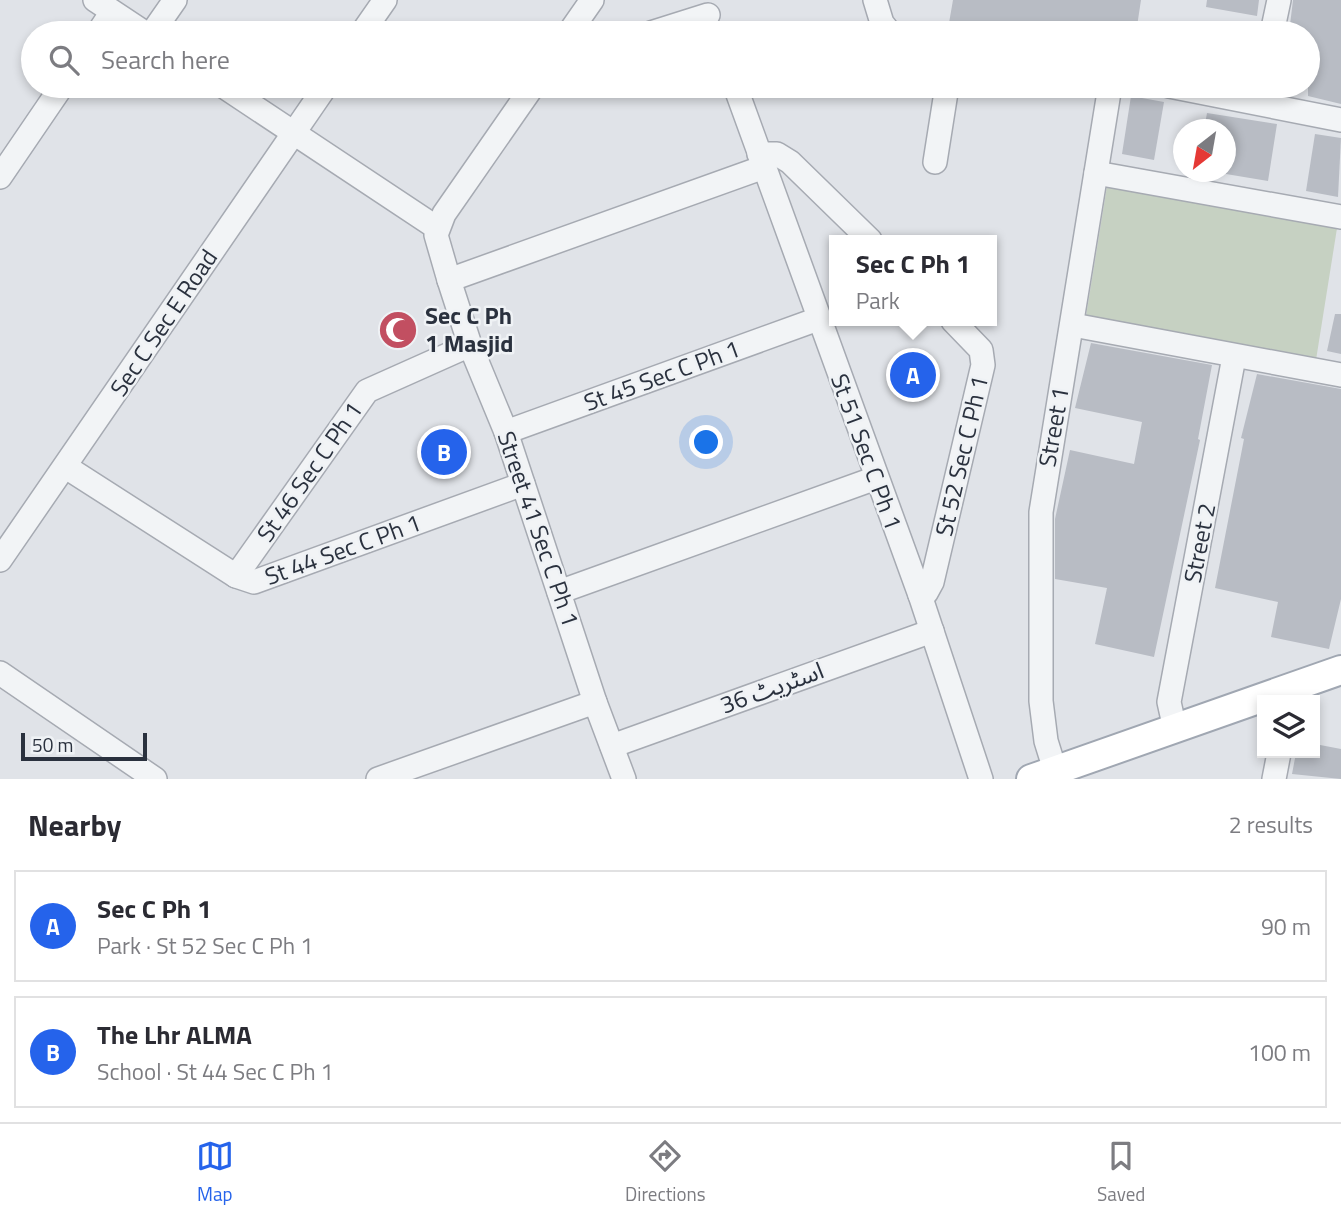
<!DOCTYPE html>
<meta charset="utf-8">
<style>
body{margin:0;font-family:"Titillium Web","Noto Sans Arabic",sans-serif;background:#f2f2f3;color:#2b2b33}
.controls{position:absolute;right:21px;bottom:21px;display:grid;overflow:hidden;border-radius:0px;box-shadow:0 4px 10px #0003}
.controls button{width:63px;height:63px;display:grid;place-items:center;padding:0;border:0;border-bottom:2px solid #e1e1e2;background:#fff;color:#2b2b33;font:35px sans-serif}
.compass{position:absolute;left:1173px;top:119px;width:63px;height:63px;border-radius:50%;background:#fff;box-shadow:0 4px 10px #0003;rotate:211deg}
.scale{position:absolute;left:21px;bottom:18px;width:126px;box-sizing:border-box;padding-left:7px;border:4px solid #2a313e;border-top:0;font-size:19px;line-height:24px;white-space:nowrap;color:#2a313e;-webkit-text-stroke:5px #eff2f5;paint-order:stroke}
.you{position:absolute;left:707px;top:443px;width:24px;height:24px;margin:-18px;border:5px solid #fff;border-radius:50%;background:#1a73e8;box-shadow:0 0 0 10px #1a73e833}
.badge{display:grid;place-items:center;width:46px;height:46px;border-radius:50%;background:#2563eb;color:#fff;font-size:23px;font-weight:700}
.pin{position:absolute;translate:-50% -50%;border:4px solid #fff;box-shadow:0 2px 7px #0006}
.popup{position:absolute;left:829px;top:235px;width:168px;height:91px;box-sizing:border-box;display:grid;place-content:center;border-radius:0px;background:#fff;filter:drop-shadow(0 2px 5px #0005);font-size:23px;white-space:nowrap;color:#7c7c81}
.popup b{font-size:26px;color:#2b2b33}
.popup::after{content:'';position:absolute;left:50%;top:100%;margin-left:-14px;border:14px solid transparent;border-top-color:#fff}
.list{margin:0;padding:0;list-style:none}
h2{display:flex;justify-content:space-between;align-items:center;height:91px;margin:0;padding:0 28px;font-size:30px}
h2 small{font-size:23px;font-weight:400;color:#7c7c81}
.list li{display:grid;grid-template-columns:46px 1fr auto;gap:21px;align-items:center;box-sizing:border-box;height:112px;margin:0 14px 14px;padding:0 14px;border:2px solid #e1e1e2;border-radius:0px}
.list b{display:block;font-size:26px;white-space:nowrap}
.list p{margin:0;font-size:23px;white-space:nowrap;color:#7c7c81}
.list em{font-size:23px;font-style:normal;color:#7c7c81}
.icon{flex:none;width:38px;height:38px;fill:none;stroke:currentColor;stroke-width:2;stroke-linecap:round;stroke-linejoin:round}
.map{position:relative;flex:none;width:1341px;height:779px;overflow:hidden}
.search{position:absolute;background:#fff;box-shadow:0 4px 10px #0003;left:21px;right:21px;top:21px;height:77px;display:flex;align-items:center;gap:18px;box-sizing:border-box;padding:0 24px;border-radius:38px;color:#7c7c81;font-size:26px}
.sheet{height:343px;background:#fff}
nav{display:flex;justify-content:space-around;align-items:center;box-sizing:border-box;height:98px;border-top:2px solid #e1e1e2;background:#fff;font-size:19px;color:#7c7c81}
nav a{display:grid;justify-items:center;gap:4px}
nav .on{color:#2563eb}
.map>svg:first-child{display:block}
.green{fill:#c6d1c2}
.building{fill:#b8bcc4}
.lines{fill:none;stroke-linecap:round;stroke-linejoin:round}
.minor-casing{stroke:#a6aab2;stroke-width:26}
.major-casing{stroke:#a0a7b2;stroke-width:32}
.minor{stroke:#f2f4f6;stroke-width:23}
.major{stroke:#fff;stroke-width:28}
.labels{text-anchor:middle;stroke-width:5;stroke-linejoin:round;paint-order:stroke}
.poi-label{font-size:24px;font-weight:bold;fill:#2a313e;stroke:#eff2f5;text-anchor:start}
.street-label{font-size:24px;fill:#2a313e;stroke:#eff2f5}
</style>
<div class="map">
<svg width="1341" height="779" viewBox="0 0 1341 779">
<rect width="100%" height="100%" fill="#e0e3e8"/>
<polygon class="green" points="1108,180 1338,222 1316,360 1086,316"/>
<g class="building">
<polygon points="953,0 1141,0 1136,33 1014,33 949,23"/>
<polygon points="1207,0 1259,0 1257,16 1206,7"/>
<polygon points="1293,0 1341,0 1341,104 1308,96 1308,33 1289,33"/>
<polygon points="1131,96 1164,102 1154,160 1122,154"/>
<polygon points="1207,113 1277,124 1268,181 1226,174 1226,130 1204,130"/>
<polygon points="1315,134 1341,138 1338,197 1306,191"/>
<polygon points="1335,314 1341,314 1341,354 1327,351"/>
<polygon points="1091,343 1212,365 1198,439 1200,440 1154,657 1095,644 1107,588 1055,579 1055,519 1070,450 1134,464 1142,422 1075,408"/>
<polygon points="1257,374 1341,389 1341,599 1329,649 1271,637 1278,602 1215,588 1244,439 1241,438"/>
<polygon points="1315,744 1341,749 1341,779 1292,774 1296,753 1315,753"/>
</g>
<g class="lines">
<g class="minor-casing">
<g id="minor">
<polyline points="95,0 145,33"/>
<polyline points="875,0 882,23 890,33"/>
<polyline points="98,33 112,12"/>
<polyline points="152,33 175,0"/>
<polyline points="362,33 385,0"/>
<polyline points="569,33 592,0"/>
<polyline points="651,33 708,15"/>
<polyline points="1272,33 1279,0"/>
<polyline points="223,86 437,228"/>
<polyline points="533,86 444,214 436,235 449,280 470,345 506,432 595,702 624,779"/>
<polyline points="735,86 920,595 981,779"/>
<polyline points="1169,86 1341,120"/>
<polyline points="759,154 777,154 790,162 870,240"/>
<polyline points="935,162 947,86"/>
<polyline points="1096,173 1341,217"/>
<polyline points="0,177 62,86"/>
<polyline points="449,280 764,167"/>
<polyline points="1073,325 1341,375"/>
<polyline points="506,432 818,319"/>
<polyline points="66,467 236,576 254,582 523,484"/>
<polyline points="0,560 326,86"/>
<polyline points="236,576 367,391 470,345"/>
<polyline points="559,592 876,478"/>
<polyline points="920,595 926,593 932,582 983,365 981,350 953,321"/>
<polyline points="0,673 155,779"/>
<polyline points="1175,729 1169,702 1234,357"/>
<polyline points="612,746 932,631"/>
<polyline points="1055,770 1046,741 1041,701 1041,512 1110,86"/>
<polyline points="378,779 595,702"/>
<polyline points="1274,779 1279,753"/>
</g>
</g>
<g class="major-casing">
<polyline id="major" points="1031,779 1341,670"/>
</g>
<use href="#minor" class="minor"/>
<use href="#major" class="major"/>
</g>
<defs>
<g id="mosque-disc" transform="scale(2.0125)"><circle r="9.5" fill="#c24f61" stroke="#eff2f5"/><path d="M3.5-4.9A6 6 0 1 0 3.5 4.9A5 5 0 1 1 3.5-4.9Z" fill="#fff"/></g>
</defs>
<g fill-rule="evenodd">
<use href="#mosque-disc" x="398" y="330"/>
</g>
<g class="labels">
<g class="poi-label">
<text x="425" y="324">Sec C Ph<tspan x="425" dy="28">1 Masjid</tspan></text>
</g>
<g class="street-label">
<text transform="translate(164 323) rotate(-56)" y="8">Sec C Sec E Road</text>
<text transform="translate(662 376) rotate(-20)" y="8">St 45 Sec C Ph 1</text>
<text transform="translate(1054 427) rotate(-80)" y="8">Street 1</text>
<text transform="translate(866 452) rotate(70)" y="8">St 51 Sec C Ph 1</text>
<text transform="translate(962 456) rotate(-77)" y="8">St 52 Sec C Ph 1</text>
<text transform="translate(310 472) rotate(-55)" y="8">St 46 Sec C Ph 1</text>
<text transform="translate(538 529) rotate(71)" y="8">Street 41 Sec C Ph 1</text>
<text transform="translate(1200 543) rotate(-79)" y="8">Street 2</text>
<text transform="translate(343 550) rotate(-20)" y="8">St 44 Sec C Ph 1</text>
<text transform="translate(772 688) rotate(-20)" y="8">اسٹریٹ 36</text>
</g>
</g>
</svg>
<div class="controls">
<button><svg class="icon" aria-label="layers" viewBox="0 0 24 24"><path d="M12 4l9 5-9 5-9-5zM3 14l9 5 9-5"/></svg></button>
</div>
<svg class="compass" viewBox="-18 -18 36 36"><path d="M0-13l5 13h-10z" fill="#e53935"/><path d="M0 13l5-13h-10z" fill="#7c7c81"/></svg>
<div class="scale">50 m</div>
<div class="you"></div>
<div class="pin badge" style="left:913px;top:375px">A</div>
<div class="popup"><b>Sec C Ph 1</b>Park</div>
<div class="pin badge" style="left:444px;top:452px">B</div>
<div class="search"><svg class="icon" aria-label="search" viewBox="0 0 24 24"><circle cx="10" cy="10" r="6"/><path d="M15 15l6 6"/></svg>Search here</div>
</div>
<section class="sheet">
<h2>Nearby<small>2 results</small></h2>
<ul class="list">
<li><span class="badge">A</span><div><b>Sec C Ph 1</b><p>Park · St 52 Sec C Ph 1</p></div><em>90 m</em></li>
<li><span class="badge">B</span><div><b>The Lhr ALMA</b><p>School · St 44 Sec C Ph 1</p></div><em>100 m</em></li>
</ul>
</section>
<nav>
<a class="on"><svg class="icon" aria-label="map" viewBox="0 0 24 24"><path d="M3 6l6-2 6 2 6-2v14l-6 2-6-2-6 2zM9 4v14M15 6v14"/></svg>Map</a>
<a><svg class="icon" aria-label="directions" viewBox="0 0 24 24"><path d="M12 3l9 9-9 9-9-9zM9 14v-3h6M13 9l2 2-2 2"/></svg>Directions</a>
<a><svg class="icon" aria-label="saved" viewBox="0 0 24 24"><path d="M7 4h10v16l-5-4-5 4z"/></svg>Saved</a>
</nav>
